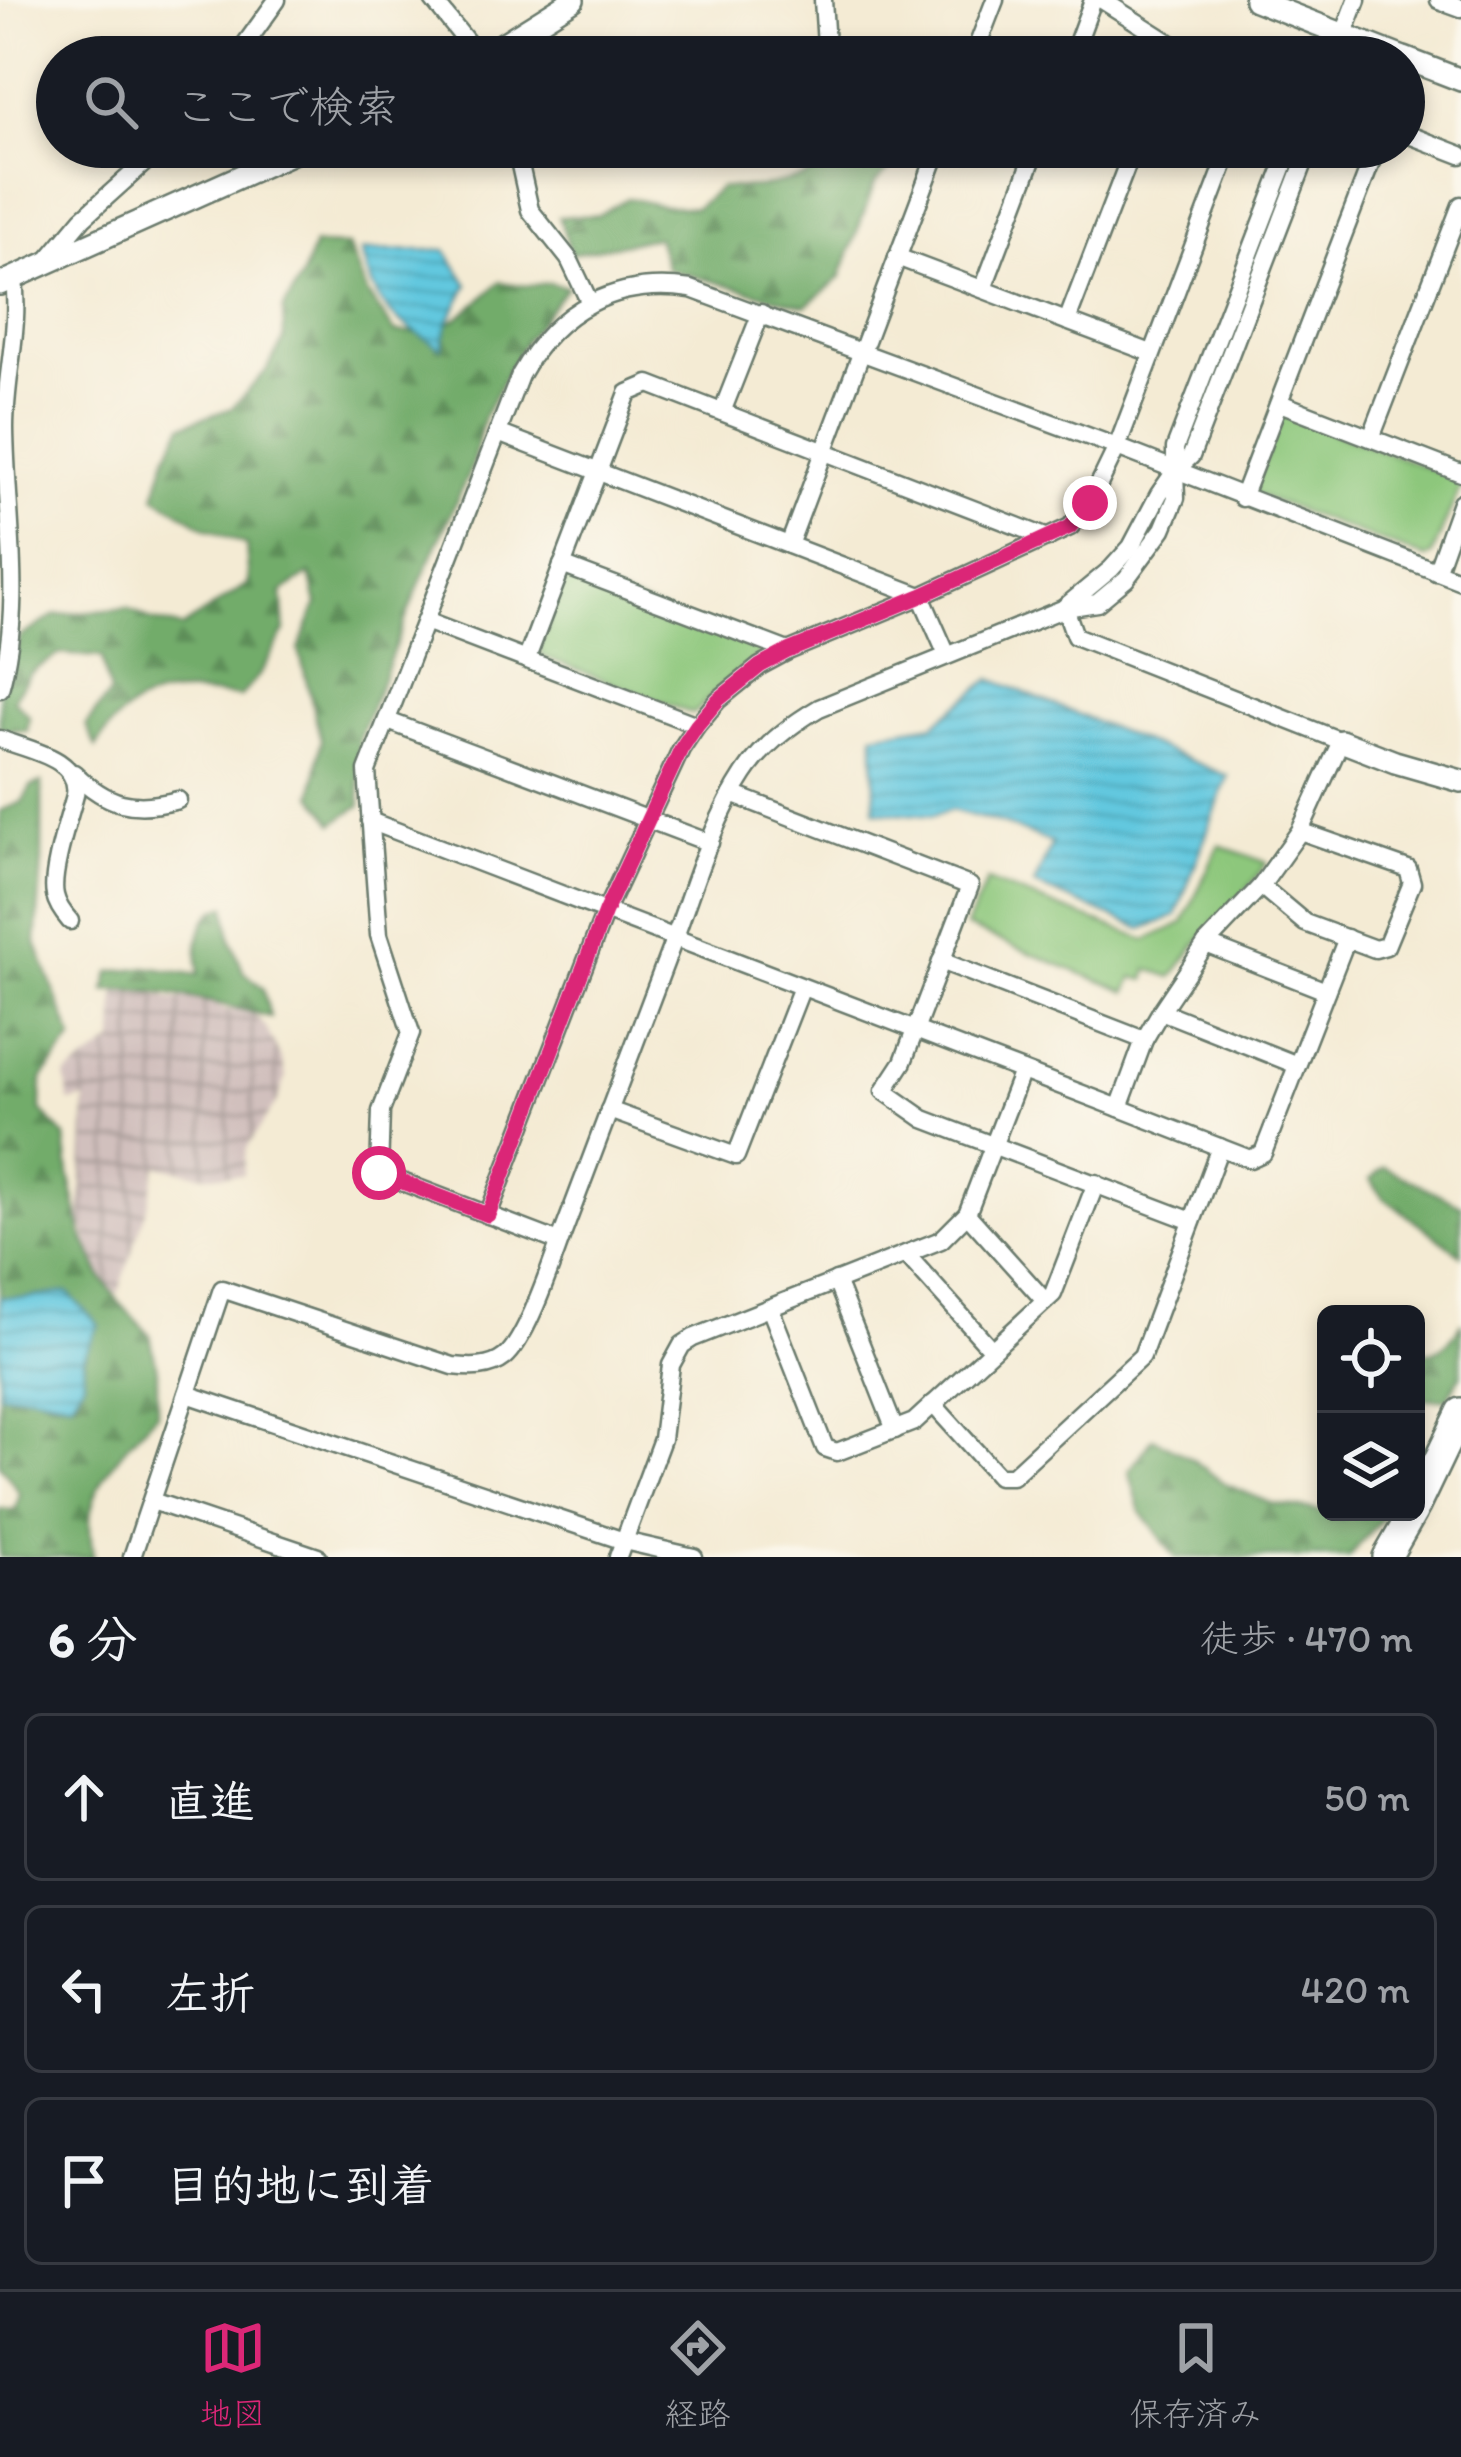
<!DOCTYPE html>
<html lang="ja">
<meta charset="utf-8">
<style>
body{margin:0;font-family:Itim,"Klee One",sans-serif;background:#242831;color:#f1f3f6}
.controls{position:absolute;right:36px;bottom:36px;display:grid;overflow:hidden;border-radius:18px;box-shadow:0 6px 18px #0003}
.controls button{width:108px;height:108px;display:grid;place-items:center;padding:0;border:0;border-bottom:3px solid #363941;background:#171b24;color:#f1f3f6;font:60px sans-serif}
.stop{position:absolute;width:36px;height:36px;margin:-27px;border:9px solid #db2777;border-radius:50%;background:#fff}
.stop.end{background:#db2777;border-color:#fff;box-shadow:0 3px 12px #0008}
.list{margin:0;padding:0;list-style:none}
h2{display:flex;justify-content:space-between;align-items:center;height:156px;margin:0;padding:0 48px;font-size:51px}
h2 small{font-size:39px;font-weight:400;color:#9ea1a6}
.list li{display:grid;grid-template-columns:78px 1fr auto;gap:36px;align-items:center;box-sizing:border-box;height:168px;margin:0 24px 24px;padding:0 24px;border:3px solid #363941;border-radius:18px}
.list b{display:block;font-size:45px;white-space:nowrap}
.list em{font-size:39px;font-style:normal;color:#9ea1a6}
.icon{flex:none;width:66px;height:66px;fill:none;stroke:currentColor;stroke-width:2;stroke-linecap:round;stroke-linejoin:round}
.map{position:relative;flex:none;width:1461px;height:1557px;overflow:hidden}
.search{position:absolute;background:#171b24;box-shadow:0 6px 18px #0003;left:36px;right:36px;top:36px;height:132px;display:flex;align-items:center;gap:30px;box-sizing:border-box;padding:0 42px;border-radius:66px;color:#9ea1a6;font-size:45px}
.sheet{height:732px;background:#171b24}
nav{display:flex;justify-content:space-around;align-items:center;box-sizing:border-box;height:168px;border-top:3px solid #363941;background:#171b24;font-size:33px;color:#9ea1a6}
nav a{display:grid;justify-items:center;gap:6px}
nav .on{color:#db2777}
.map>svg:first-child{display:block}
.industrial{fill:url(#industrial-grid)}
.green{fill:#8dc77b;stroke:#568258;stroke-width:3}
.forest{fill:url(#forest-firs);stroke:#487450;stroke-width:3}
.water{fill:url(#water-rules);stroke:#40828a;stroke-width:3}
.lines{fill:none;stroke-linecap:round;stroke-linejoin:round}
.minor-casing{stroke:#6a7a6c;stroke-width:21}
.tertiary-casing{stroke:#6a7a6c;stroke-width:26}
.primary-casing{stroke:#6a7a6c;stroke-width:32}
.minor{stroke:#fff;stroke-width:16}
.tertiary{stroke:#fff;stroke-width:21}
.primary{stroke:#fff;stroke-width:27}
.route{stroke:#db2777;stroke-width:15}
</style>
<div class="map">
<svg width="1461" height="1557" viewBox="0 0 1461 1557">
<defs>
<pattern id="industrial-grid" width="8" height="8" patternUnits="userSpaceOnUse" patternTransform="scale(3)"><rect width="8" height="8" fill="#d1c0bd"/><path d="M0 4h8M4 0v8" fill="none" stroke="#a99d9a"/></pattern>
<pattern id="forest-firs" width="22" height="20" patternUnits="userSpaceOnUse" patternTransform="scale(3)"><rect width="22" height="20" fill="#72ac6b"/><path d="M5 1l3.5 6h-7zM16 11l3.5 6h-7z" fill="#5d8d59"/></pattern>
<pattern id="water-rules" width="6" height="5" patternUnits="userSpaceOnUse" patternTransform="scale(3)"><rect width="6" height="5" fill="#62c8df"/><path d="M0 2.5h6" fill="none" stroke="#50a4b6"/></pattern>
</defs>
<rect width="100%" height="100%" fill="#fbf7ec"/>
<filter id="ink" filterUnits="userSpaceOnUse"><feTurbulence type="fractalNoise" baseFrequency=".00833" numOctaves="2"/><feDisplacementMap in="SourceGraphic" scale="24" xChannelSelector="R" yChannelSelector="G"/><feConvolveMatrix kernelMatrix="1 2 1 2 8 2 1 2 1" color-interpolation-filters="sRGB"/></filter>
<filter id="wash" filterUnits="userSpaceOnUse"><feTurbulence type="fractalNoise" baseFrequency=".004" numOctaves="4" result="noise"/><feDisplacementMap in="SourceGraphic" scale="48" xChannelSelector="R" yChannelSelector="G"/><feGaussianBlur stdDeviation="2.7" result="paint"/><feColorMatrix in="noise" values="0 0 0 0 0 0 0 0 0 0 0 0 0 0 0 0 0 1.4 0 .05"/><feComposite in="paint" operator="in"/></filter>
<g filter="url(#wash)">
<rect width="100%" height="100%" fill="#f4ebd4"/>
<polygon class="industrial" points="143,990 173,999 200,997 227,1010 250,1009 266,1028 282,1060 286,1077 278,1100 246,1149 243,1175 204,1175 157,1166 149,1202 118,1295 100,1279 80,1219 85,1099 69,1102 65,1076 114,1042 115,993"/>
<g class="green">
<polygon points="1287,415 1455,478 1461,485 1432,555 1426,558 1255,494 1254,487 1281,417"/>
<polygon points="570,577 759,647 761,655 738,672 693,714 542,656 540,646 565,579"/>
<polygon points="1219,845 1267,863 1240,899 1213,923 1172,977 1148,969 1145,980 1133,977 1127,992 966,927 987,881 1146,940 1183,923"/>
</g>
<g class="forest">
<polygon points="846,147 912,147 875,183 840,278 806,306 667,269 657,237 571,254 559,217 598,215 628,198 663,206 695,208 720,188 760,187 805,177"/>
<path d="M314,245L348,246L368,295L395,332C404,332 416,334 425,332C454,327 479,301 500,282L528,286L550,283L567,287L525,340L484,416L472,466L421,580L359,738L358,770L361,805L334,823L313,795L321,740L299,650L317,604L310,574L282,592L285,631L260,674L240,697C174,690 135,685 96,747L86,725L110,694L102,657L60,654L30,673L13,699L29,716L27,731L2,730L0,725V694L20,637L56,615L128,608L151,620L182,628L249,583L246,545L206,528L155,496L168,452L183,425L232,408L266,371L284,340L283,310L301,279Z"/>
<path d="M42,783V862L36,943L73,1039L42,1079L41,1110L65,1137L69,1174L82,1234L101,1277L119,1302L150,1335L157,1369V1413C131,1440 93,1479 90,1518C89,1531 92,1545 93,1557H0V1509L15,1510L20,1494L0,1464V1384L6,1380L50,1401H76L88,1340L85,1312L50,1297L0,1300V811L22,802L31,787Z"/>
<path d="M226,906L231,940L243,971L263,988L270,1017C219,1003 158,986 105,991L110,972L146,967L199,975C196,951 196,913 226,906Z"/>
<polygon points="1384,1167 1461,1205 1461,1254 1384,1198 1370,1180"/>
<path d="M1461,1322V1374L1447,1399H1416V1352C1438,1356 1453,1341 1461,1322Z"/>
<polygon points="1153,1438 1192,1459 1225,1484 1273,1504 1342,1514 1344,1512 1386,1513 1349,1557 1175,1557 1141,1512 1129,1471"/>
</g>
<g class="water">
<path d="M446,250L468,285L449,320L441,348C392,317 376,311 361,251Z"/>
<polygon points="991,679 1228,776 1176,916 1142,929 1034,885 1052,843 1006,825 952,810 933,816 875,811 874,734 934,724"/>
<polygon points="67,1292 99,1325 83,1357 84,1381 71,1402 28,1394 0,1394 0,1297 24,1298"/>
</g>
</g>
<g filter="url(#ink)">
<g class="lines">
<g class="minor-casing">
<g id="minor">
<polyline points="433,0 479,57"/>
<polyline points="823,0 826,45"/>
<polyline points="1102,0 1173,45 1205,57"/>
<polyline points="1439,0 1461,8"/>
<polyline points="236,57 277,0"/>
<polyline points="973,57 995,0"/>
<polyline points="1072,57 1093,0"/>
<polyline points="1335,57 1357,0"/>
<polyline points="1404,133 1461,155"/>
<polyline points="516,147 530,210 569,259 590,303"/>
<polyline points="897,257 1151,353"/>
<polyline points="47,261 83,218 162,147"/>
<polyline points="983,289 1037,147"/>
<polyline points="1067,321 1134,147"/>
<polyline points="1280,403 1461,473"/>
<polyline points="722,412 761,313"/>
<polyline points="498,433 921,596 947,655"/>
<polyline points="1371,438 1461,205"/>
<polyline points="1242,498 1377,147"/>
<polyline points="789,545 939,147"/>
<polyline points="562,565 788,651"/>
<polyline points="1436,572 1461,502"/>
<polyline points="1065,607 1111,569 1131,547 1159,494 1175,471 1175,448 1291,147"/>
<polyline points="425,621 697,725"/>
<polyline points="527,658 628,393 649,384 1048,538"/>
<path d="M0,689C24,604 6,516 5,428C5,378 20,329 14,279"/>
<polyline points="388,721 710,843"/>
<path d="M0,739C28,750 81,758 75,795C69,818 50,874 55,895C57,905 63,913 70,921"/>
<path d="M74,773C107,805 133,812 178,800"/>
<polyline points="732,794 970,886 903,1062 884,1091 924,1119 1192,1221"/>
<polyline points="370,821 1119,1108 1144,1040 1161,1011 1206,944 1261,886 1300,831 1341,741 1075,636 1065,608"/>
<polyline points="1261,886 1305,923 1375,949 1386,946 1412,883 1408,869 1300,831"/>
<polyline points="1206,944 1326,991"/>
<polyline points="941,961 1144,1040"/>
<polyline points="1161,1011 1297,1065"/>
<polyline points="1119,1108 1250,1159 1263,1153 1347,938"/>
<polyline points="609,1110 736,1156 802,987"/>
<polyline points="967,1214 1045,1301"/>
<polyline points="488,1215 605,912 681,749 697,725 718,700 760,666 788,651 921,596 1070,527 1090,503 1117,447 1231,147"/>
<path d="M559,1242L379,1173L381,1111L411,1033L379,935L367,771L520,375C557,309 616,278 691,289L1117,447L1461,581"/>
<polyline points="906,1254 992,1350"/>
<polyline points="836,1281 895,1430"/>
<polyline points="770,1308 825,1448 837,1452 914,1422 1053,1294 1096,1183"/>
<polyline points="187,1394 624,1541 694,1557"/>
<polyline points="933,1404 998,1476 1012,1476 1142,1356 1220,1147"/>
<polyline points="152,1501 318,1557"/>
<path d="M132,1557L222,1289L453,1366C471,1368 490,1369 505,1357C527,1339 552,1262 563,1233C599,1136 636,1039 673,942C694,886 711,824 744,774C763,745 790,725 819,708L1065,608L1097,603L1126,579L1163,529L1176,498L1175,471L1191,456L1310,147"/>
<polyline points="618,1557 662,1439 671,1365 682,1345 693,1338 941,1240 967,1214 1022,1071"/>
</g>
</g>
<g class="tertiary-casing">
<g id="tertiary">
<polyline points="1255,0 1401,57"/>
<polyline points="482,57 573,0"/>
<polyline points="1404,58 1461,80"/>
<polyline points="0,284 306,147"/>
<polyline points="1341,741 1395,762 1461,781"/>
</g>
</g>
<g class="primary-casing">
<g id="primary">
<polyline points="1416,1506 1461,1412"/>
<polyline points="1387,1557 1413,1512"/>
</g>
</g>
<use href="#minor" class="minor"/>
<use href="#tertiary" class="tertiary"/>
<use href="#primary" class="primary"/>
</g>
</g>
<g class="lines" filter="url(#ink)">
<polyline class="route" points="379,1173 488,1215 605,912 681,749 697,725 718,700 760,666 788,651 921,596 1070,527 1090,503"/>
</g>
</svg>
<div class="controls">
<button><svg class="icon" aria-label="locate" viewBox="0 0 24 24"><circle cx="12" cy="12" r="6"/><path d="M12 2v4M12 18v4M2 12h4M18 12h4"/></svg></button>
<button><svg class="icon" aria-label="layers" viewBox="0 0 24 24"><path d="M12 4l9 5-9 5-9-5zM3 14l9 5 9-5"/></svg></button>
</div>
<div class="stop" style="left:379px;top:1173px"></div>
<div class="stop end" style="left:1090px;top:503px"></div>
<div class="search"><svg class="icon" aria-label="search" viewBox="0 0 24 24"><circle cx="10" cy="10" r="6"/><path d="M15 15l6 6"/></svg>ここで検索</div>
</div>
<section class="sheet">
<h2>6 分<small>徒歩 · 470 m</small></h2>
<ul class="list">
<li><svg class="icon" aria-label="ahead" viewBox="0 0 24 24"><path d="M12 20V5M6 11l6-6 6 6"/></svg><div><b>直進</b></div><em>50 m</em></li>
<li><svg class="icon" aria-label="left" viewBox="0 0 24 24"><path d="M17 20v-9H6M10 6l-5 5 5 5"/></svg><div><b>左折</b></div><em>420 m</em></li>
<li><svg class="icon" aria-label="arrive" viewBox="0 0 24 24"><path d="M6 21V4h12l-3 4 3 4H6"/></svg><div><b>目的地に到着</b></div></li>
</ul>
</section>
<nav>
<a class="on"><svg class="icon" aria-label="map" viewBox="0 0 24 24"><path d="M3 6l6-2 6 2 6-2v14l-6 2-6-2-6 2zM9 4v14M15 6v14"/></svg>地図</a>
<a><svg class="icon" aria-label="directions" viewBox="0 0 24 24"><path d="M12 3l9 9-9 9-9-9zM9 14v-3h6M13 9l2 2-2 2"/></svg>経路</a>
<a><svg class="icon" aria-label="saved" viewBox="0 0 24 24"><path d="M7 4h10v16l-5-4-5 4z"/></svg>保存済み</a>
</nav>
